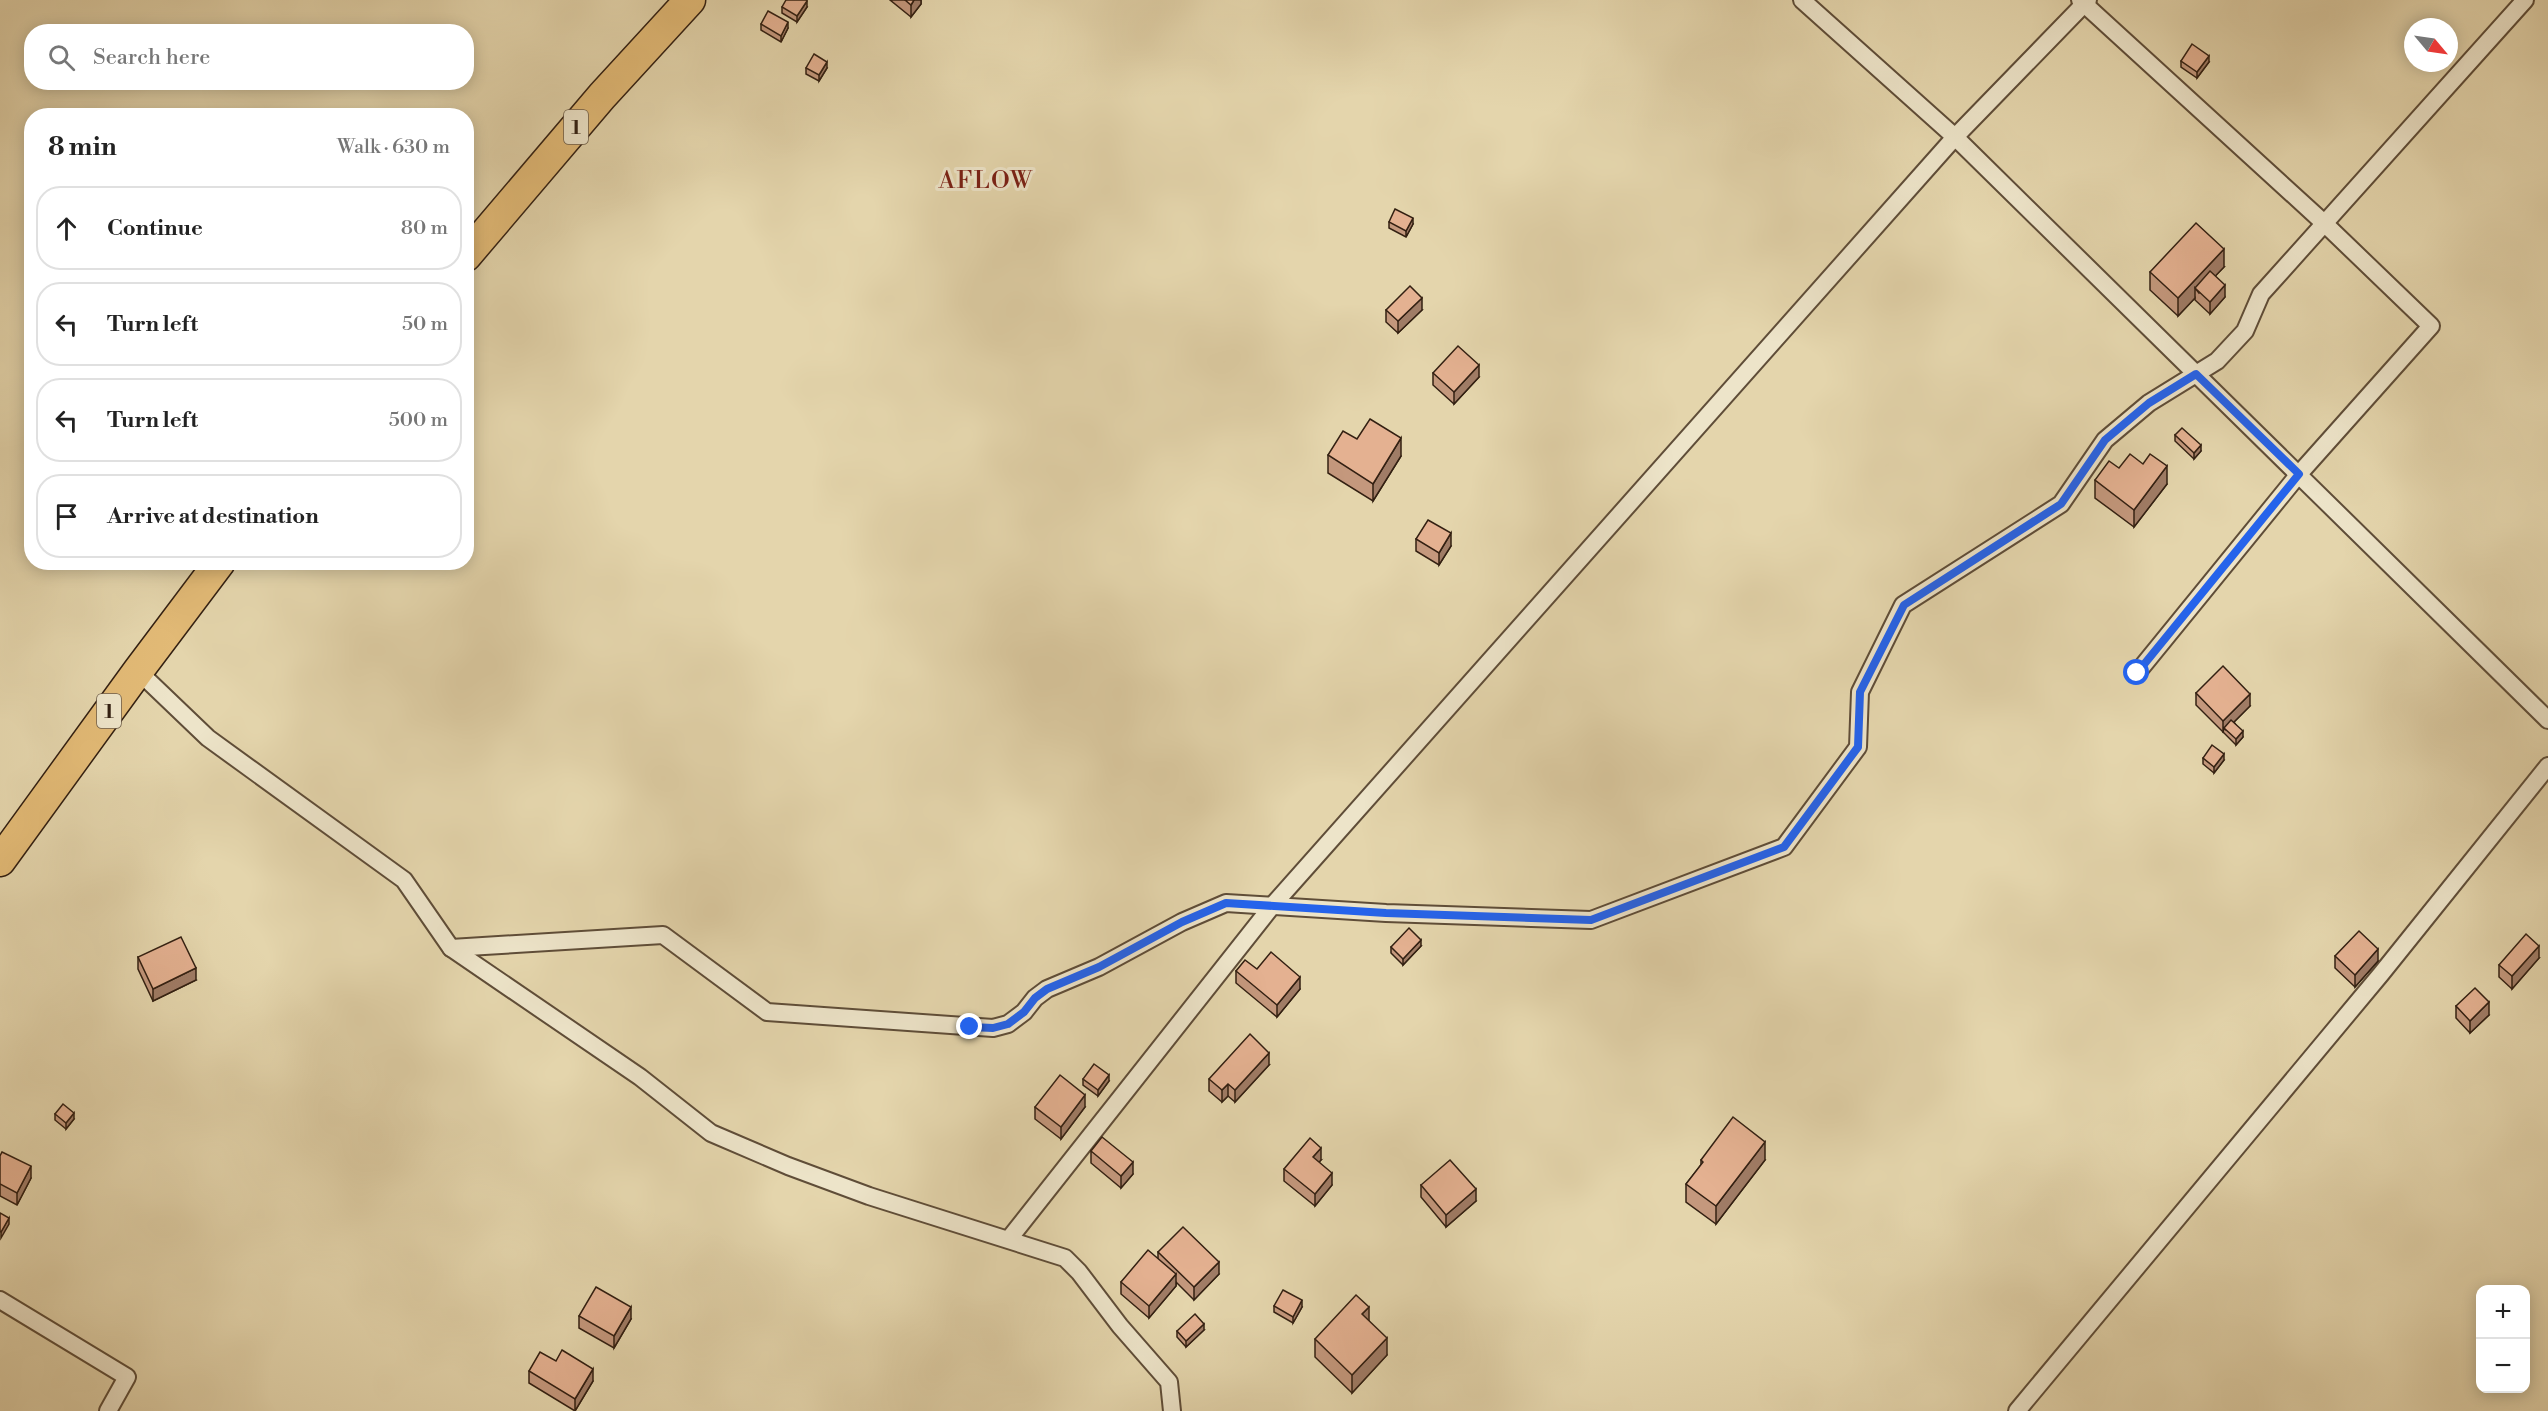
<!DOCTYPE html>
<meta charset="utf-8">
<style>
body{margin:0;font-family:"Libre Bodoni",serif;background:#f2f2f2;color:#222}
.controls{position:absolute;right:18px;bottom:18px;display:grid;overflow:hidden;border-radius:12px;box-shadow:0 3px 15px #0003}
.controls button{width:54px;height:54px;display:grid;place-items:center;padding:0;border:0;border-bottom:2px solid #e0e0e0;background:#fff;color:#222;font:30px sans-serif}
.compass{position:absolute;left:2404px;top:18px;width:54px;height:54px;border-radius:50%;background:#fff;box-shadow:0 3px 15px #0003;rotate:119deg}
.stop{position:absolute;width:18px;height:18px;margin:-14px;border:4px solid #2563eb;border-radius:50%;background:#fff}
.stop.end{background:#2563eb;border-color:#fff;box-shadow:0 2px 6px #0008}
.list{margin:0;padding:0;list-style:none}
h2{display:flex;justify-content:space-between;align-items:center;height:78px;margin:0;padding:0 24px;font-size:26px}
h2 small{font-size:20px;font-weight:400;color:#767676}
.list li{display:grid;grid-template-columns:39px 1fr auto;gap:18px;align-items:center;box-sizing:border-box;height:84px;margin:0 12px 12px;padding:0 12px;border:2px solid #e0e0e0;border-radius:24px}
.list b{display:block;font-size:22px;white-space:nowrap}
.list em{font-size:20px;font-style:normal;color:#767676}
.icon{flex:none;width:33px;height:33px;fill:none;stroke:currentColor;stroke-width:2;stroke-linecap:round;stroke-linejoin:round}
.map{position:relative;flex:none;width:2548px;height:1411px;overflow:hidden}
.search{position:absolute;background:#fff;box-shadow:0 3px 15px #0003;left:24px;top:24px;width:450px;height:66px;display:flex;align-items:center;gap:15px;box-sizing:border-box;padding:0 21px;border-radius:24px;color:#767676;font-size:22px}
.panel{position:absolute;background:#fff;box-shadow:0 3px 15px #0003;left:24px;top:108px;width:450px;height:462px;border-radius:24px}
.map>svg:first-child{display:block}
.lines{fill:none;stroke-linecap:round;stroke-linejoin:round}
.street-casing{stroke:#5f4d38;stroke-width:20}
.highway-casing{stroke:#332012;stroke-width:33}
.street{stroke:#ede4c9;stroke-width:16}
.highway{stroke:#e2ba76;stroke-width:30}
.wall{fill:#c4987d;stroke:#332012;stroke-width:1.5}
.shaded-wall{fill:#a07c66;stroke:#332012;stroke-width:1.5}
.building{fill:#e4b191;stroke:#332012;stroke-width:1.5}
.route{stroke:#2563eb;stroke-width:8}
.labels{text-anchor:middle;stroke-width:6;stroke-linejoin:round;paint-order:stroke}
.shield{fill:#ede4c9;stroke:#6b5b49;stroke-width:1.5}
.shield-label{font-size:20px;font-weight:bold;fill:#332012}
.quarter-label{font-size:24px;letter-spacing:1.5px;fill:#7a1f14;stroke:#ede4c9}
</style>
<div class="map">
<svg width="2548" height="1411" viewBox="0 0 2548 1411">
<rect width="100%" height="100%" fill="#e4d5ac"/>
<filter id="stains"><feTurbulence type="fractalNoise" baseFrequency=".00333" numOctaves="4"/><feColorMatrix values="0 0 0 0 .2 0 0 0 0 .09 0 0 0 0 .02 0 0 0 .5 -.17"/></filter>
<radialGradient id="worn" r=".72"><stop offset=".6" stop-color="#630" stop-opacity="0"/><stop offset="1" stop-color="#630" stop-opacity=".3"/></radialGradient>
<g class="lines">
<g class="street-casing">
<g id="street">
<polyline points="1802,0 1955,137 2548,720"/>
<polyline points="2080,0 2324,223 2431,326 2299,474 2137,673"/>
<polyline points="138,671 208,738 404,880 451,948 663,935 767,1012 993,1028 1008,1024 1024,1012 1035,998 1047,989 1099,967 1182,922 1226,903 1386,913 1591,920 1784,847 1858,747 1860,692 1903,605 2061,504 2105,440 2149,403 2217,361 2245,331 2261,294 2525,0"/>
<polyline points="451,948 640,1077 711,1133 788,1166 869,1196 1065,1258 1079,1272 1120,1326 1169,1382 1172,1411"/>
<polyline points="1009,1239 1272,906 1955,137 2088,0"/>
<polyline points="0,1300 127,1377 108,1411"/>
<polyline points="2017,1411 2381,974 2548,766"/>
</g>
</g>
<g class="highway-casing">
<g id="highway">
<polyline points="466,256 602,96 690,0"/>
<polyline points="0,861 138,671 220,562"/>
</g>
</g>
<use href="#street" class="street"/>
<use href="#highway" class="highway"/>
</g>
<g class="wall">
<polygon points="890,0 921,0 921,4 911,17"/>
<polygon points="782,7 807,7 797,22 782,13"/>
<polygon points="761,24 788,28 781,42 761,30"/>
<polygon points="2181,61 2209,62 2197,78 2181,67"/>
<polygon points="806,68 827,68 819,81 806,74"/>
<polygon points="1389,222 1413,224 1406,237 1389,228"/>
<polygon points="2224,267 2215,276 2225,297 2210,314 2195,300 2195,298 2178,316 2150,290 2150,272"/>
<polygon points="1386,310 1422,310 1398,333 1386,322"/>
<polygon points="1433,373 1479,377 1454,404 1433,385"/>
<polygon points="2175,435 2201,451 2194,459 2175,441"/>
<polygon points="1357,439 1401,456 1373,501 1328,473 1328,455"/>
<polygon points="2143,464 2167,484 2134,527 2095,498 2095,480 2119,468"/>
<polygon points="1416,539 1451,546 1439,565 1416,551"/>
<polygon points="2196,693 2250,706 2234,722 2243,737 2236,745 2196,705"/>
<polygon points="2203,758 2224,760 2214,773 2203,764"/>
<polygon points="1421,946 1403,965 1391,953 1391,947"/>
<polygon points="2335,956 2378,961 2355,987 2335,968"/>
<polygon points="138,957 196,980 153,1001 138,969"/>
<polygon points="2539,958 2512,989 2499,977 2499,965"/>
<polygon points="1257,969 1300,989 1277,1017 1236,983 1236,971"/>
<polygon points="2456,1006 2489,1015 2470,1033 2456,1018"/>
<polygon points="1269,1065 1235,1102 1228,1096 1222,1102 1209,1091 1209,1079"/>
<polygon points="1083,1079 1109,1081 1098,1096 1083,1085"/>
<polygon points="1035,1107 1085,1107 1061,1139 1035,1119"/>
<polygon points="55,1114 74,1119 66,1129 55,1120"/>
<polygon points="1091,1151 1133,1174 1121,1188 1091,1163"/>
<polygon points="0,1156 31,1178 17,1205 0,1196"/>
<polygon points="1321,1160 1319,1162 1332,1185 1315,1206 1284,1181 1284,1169"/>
<polygon points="1701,1160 1765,1160 1716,1224 1686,1202 1686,1184 1701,1165"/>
<polygon points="1421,1185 1476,1201 1446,1227 1421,1197"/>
<polygon points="1158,1252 1219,1274 1194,1300 1176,1282 1176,1286 1149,1318 1121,1294 1121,1282 1158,1259"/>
<polygon points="1274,1306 1302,1307 1293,1323 1274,1312"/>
<polygon points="579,1316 631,1319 614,1348 579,1328"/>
<polygon points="1369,1321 1387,1355 1352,1393 1315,1357 1315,1339"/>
<polygon points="1204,1330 1186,1347 1177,1337 1177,1331"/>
<polygon points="556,1361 593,1381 575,1411 529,1383 529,1371"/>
</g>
<g class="shaded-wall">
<polygon points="914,0 921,0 921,4 911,17 911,5"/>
<polygon points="807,1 807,7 797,22 797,16"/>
<polygon points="788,22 788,28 781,42 781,36"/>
<polygon points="2209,56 2209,62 2197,78 2197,72"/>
<polygon points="827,62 827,68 819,81 819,75"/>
<polygon points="1413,218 1413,224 1406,237 1406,231"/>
<polygon points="2224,249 2224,267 2199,293 2195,288 2195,298 2178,316 2178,298"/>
<polygon points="2225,285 2225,297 2210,314 2210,302"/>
<polygon points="1422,298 1422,310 1398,333 1398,321"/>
<polygon points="1479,365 1479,377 1454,404 1454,392"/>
<polygon points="1401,438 1401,456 1373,501 1373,484"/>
<polygon points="2201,445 2201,451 2194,459 2194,453"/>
<polygon points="2167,466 2167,484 2134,527 2134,510"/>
<polygon points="1451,533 1451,546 1439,565 1439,553"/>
<polygon points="2250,694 2250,706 2226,730 2224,728 2223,733 2223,721"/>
<polygon points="2243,731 2243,737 2236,745 2236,739"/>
<polygon points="2224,754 2224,760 2214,773 2214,767"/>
<polygon points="1421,940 1421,946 1403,965 1403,959"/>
<polygon points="2539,946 2539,958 2512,989 2512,976"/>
<polygon points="2378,949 2378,961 2355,987 2355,975"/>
<polygon points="196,968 196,980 153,1001 153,989"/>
<polygon points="1300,977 1300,989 1277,1017 1277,1005"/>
<polygon points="2489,1002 2489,1015 2470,1033 2470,1021"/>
<polygon points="1269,1053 1269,1065 1235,1102 1235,1090"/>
<polygon points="1109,1075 1109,1081 1098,1096 1098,1090"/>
<polygon points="1228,1084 1228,1096 1222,1102 1222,1090"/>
<polygon points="1085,1095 1085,1107 1061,1139 1061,1127"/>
<polygon points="74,1113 74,1119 66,1129 66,1123"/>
<polygon points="1765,1142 1765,1160 1716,1224 1716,1206"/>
<polygon points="1321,1148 1321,1160 1313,1169 1313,1157"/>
<polygon points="1133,1162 1133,1174 1121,1188 1121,1176"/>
<polygon points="31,1166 31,1178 17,1205 17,1193"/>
<polygon points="1332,1173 1332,1185 1315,1206 1315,1194"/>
<polygon points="1476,1189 1476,1201 1446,1227 1446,1215"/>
<polygon points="9,1218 9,1224 1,1238 1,1232"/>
<polygon points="1219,1262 1219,1274 1194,1300 1194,1287"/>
<polygon points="1176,1274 1176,1286 1149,1318 1149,1306"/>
<polygon points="1302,1300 1302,1307 1293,1323 1293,1317"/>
<polygon points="631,1307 631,1319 614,1348 614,1336"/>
<polygon points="1369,1307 1369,1325 1362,1314"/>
<polygon points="1204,1324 1204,1330 1186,1347 1186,1341"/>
<polygon points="1387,1338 1387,1355 1352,1393 1352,1375"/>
<polygon points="593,1369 593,1381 575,1411 575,1399"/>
</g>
<g class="building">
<polygon points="786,0 806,0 807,1 797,16 782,7"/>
<polygon points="905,0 914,0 911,5"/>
<polygon points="768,11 788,22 781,36 761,24"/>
<polygon points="2192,44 2209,56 2197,72 2181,61"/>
<polygon points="814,54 827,62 819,75 806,68"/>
<polygon points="1395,209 1413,218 1406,231 1389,222"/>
<polygon points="2196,223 2224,249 2178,298 2150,272"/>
<polygon points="2210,271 2225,285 2210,302 2195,288"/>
<polygon points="1410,286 1422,298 1398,321 1386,310"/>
<polygon points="1458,346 1479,365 1454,392 1433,373"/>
<polygon points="1370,419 1401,438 1373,484 1328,455 1343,431 1357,439"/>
<polygon points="2182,428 2201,445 2194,453 2175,435"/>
<polygon points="2130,454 2143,464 2150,454 2167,466 2134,510 2095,480 2109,461 2119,468"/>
<polygon points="1428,520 1451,533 1439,553 1416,539"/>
<polygon points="2223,666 2250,694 2223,721 2196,693"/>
<polygon points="2231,720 2243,731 2236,739 2224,728"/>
<polygon points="2212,745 2224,754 2214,767 2203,758"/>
<polygon points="1409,928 1421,940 1403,959 1391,947"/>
<polygon points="2359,931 2378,949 2355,975 2335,956"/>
<polygon points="2526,934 2539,946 2512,976 2499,965"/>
<polygon points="181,937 196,968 153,989 138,957"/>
<polygon points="1271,952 1300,977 1277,1005 1236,971 1245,960 1257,969"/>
<polygon points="2475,988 2489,1002 2470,1021 2456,1006"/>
<polygon points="1250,1034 1269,1053 1235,1090 1228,1084 1222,1090 1209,1079"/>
<polygon points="1094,1064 1109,1075 1098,1090 1083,1079"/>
<polygon points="1060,1075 1085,1095 1061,1127 1035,1107"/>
<polygon points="63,1104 74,1113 66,1123 55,1114"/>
<polygon points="1733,1117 1765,1142 1716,1206 1686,1184 1703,1162 1701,1160"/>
<polygon points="1102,1137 1133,1162 1121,1176 1091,1151"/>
<polygon points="1310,1138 1321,1148 1313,1157 1332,1173 1315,1194 1284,1169"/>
<polygon points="2,1152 31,1166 17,1193 0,1184 0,1156"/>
<polygon points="1450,1160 1476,1189 1446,1215 1421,1185"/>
<polygon points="0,1213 9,1218 1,1232 0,1231"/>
<polygon points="1183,1227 1219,1262 1194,1287 1158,1252"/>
<polygon points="1148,1250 1176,1274 1149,1306 1121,1282"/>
<polygon points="596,1287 631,1307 614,1336 579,1316"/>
<polygon points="1283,1290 1302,1300 1293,1317 1274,1306"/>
<polygon points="1356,1295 1369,1307 1362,1314 1387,1338 1352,1375 1315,1339"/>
<polygon points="1195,1314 1204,1324 1186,1341 1177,1331"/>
<polygon points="562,1350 593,1369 575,1399 529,1371 540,1352 556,1361"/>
</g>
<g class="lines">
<polyline class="route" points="970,1027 993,1028 1008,1024 1024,1012 1035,998 1047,989 1099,967 1182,922 1226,903 1386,913 1591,920 1784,847 1858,747 1860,692 1904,605 2061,504 2105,440 2149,403 2196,374 2299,474 2137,673"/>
</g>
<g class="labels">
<g class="shield">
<rect x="564" y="110" width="24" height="34" rx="4.5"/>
<rect x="97" y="694" width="24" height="34" rx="4.5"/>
</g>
<g class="shield-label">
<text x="576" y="134">1</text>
<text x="109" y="718">1</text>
</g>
<g class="quarter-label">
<text x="986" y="188">AFLOW</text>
</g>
</g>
<rect width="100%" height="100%" filter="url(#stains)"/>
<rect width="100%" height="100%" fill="url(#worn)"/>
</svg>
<div class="controls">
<button>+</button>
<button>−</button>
</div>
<svg class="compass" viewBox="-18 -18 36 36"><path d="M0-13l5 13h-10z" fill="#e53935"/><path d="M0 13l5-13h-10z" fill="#767676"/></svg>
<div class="stop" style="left:2137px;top:673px"></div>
<div class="stop end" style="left:970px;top:1027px"></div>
<div class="search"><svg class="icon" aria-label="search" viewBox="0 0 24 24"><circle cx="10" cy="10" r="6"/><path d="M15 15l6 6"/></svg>Search here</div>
<section class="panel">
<h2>8 min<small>Walk · 630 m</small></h2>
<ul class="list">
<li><svg class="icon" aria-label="ahead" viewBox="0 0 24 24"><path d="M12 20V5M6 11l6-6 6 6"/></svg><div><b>Continue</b></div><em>80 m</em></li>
<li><svg class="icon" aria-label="left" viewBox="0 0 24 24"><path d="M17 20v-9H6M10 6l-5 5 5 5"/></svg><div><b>Turn left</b></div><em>50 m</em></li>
<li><svg class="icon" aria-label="left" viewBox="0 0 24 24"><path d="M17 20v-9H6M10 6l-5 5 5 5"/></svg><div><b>Turn left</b></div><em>500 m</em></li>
<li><svg class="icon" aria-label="arrive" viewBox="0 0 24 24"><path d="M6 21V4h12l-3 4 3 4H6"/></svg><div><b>Arrive at destination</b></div></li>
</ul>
</section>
</div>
